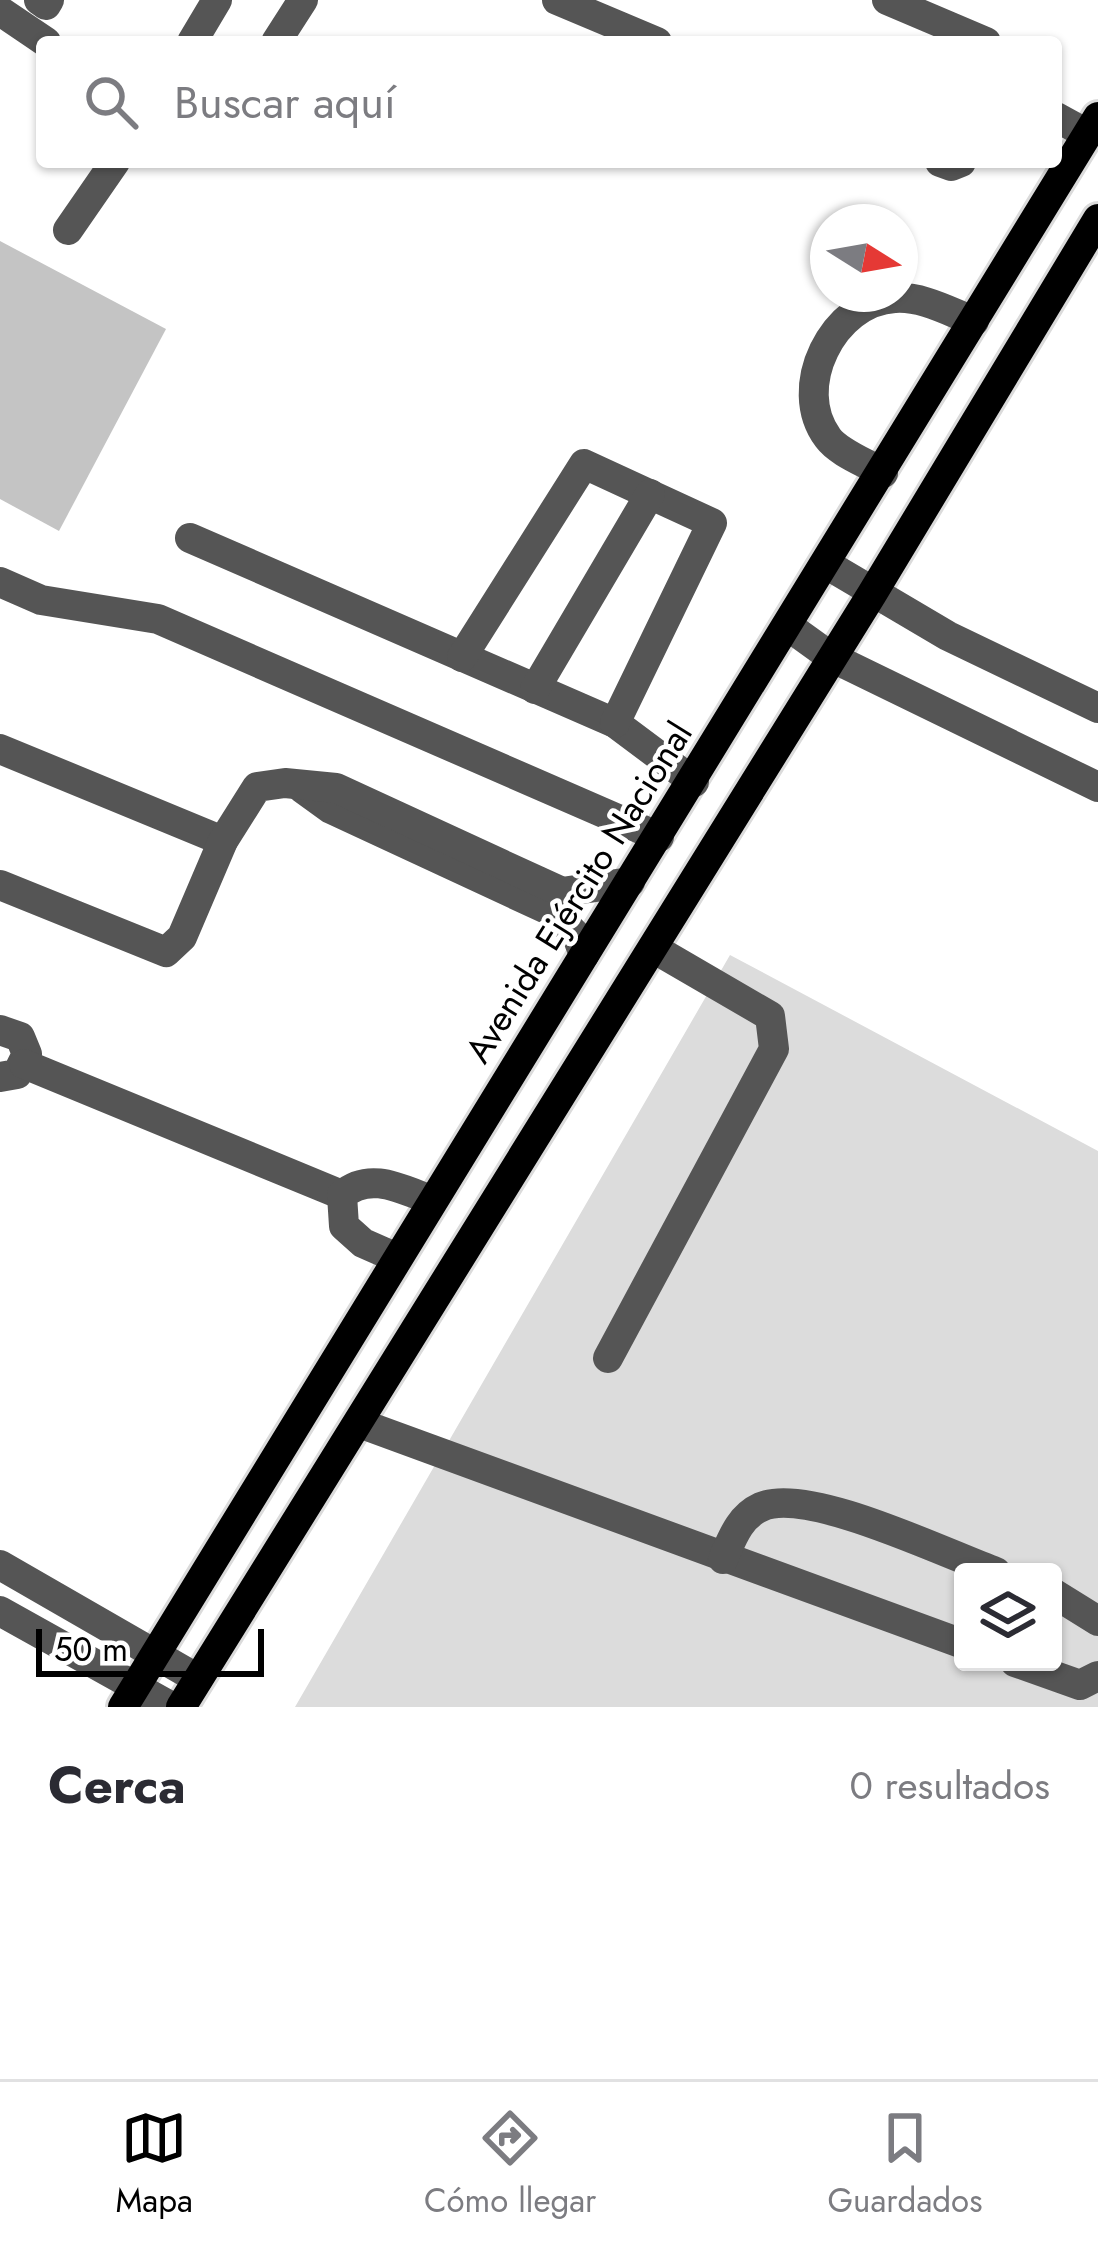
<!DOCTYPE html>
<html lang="es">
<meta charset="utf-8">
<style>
body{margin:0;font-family:Jost,sans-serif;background:#f2f2f3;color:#2b2b33}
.controls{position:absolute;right:36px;bottom:36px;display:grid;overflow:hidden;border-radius:12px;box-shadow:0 3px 9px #0004}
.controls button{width:108px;height:108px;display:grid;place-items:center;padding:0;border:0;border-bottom:3px solid #e1e1e2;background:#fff;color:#2b2b33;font:60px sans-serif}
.compass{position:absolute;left:810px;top:204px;width:108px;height:108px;border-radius:50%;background:#fff;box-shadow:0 3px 9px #0004;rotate:101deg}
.scale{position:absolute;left:36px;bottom:30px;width:228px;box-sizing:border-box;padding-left:12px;border:6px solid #000;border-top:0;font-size:33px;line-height:42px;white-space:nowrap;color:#000;-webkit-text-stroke:9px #fff;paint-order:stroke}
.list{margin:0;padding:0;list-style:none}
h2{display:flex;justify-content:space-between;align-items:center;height:156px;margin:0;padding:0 48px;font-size:51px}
h2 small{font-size:39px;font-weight:400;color:#7c7c81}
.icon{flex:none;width:66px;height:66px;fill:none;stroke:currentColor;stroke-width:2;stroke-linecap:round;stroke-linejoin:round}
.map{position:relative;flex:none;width:1098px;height:1707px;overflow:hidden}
.search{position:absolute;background:#fff;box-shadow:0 3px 9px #0004;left:36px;right:36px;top:36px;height:132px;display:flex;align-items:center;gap:30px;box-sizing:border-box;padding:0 42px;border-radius:12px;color:#7c7c81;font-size:45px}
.sheet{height:372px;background:#fff}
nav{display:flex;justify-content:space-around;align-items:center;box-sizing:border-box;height:168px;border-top:3px solid #e1e1e2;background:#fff;font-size:33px;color:#7c7c81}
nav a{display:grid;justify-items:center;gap:6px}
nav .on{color:#000}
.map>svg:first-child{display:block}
.green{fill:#dcdcdc;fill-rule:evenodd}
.building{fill:#c4c4c4}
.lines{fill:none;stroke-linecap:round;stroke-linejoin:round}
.major-casing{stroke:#dbdbdb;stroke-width:36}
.minor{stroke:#555;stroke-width:30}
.major{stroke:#000;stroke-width:30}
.labels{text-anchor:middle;stroke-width:9;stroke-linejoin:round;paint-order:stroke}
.street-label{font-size:36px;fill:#000;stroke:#fff}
</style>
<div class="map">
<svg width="1098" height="1707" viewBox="0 0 1098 1707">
<rect width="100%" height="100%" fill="#fff"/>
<path class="green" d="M730,955L1098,1151V1707H295ZM963,1572H1053V1662H963Z"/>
<polygon class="building" points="0,241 166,329 59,531 0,499"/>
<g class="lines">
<g class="major-casing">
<g id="major">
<polyline points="123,1707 1098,117"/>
<polyline points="181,1707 872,594 1098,219"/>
</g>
</g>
<g class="minor">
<polyline points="39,0 46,5 49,0"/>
<polyline points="557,0 657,42"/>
<polyline points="887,0 986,42"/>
<polyline points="0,11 46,42"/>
<polyline points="192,42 217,0"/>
<polyline points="276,42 303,0"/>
<polyline points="1056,117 1087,134"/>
<polyline points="940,162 951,166 961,162"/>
<polyline points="68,230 115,162"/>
<path d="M883,473C867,463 839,453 828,438C790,388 833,301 895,298C922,296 950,312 974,321"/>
<polyline points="190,538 615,723 694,782"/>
<polyline points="826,564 948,636 1098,708"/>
<polyline points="0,582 41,600 158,619 659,837"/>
<polyline points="788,626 831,657 1098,787"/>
<polyline points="462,657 584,464 712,523 615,723"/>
<polyline points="535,689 650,494"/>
<polyline points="0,749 223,841"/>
<polyline points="302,788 331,809 553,912 577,936 584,955"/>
<polyline points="0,885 166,952 182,937 223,841 257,787 285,783 336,788 562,892 630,882"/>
<polyline points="0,1030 20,1037 27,1054 17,1074 0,1077"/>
<polyline points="24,1064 342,1195"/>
<path d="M397,1258L363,1243L344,1226L342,1195C370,1171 401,1189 431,1200"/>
<polyline points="608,1358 774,1049 770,1016 653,948"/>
<polyline points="359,1423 963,1644"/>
<path d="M723,1559C732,1539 739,1517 761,1507C807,1486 946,1554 996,1572"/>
<polyline points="0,1565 198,1679"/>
<polyline points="1053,1593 1098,1621"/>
<polyline points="0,1611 172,1707"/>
<polyline points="1015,1662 1080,1685 1098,1676"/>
</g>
<use href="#major" class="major"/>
</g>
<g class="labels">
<g class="street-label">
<text transform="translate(578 892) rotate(-58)" y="13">Avenida Ejército Nacional</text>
</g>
</g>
</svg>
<div class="controls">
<button><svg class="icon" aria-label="layers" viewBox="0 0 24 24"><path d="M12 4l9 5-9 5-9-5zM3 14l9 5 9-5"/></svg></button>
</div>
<svg class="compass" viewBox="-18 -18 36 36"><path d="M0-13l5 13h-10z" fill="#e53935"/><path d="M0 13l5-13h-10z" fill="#7c7c81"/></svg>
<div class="scale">50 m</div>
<div class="search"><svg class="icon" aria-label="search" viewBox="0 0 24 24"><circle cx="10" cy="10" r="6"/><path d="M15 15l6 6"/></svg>Buscar aquí</div>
</div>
<section class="sheet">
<h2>Cerca<small>0 resultados</small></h2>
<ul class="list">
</ul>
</section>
<nav>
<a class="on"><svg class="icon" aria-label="map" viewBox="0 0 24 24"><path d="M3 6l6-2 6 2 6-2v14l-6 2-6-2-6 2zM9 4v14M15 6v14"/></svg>Mapa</a>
<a><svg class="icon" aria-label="directions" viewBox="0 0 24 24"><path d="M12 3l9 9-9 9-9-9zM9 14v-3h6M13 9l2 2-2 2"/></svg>Cómo llegar</a>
<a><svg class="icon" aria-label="saved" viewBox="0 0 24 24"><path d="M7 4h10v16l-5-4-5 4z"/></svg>Guardados</a>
</nav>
